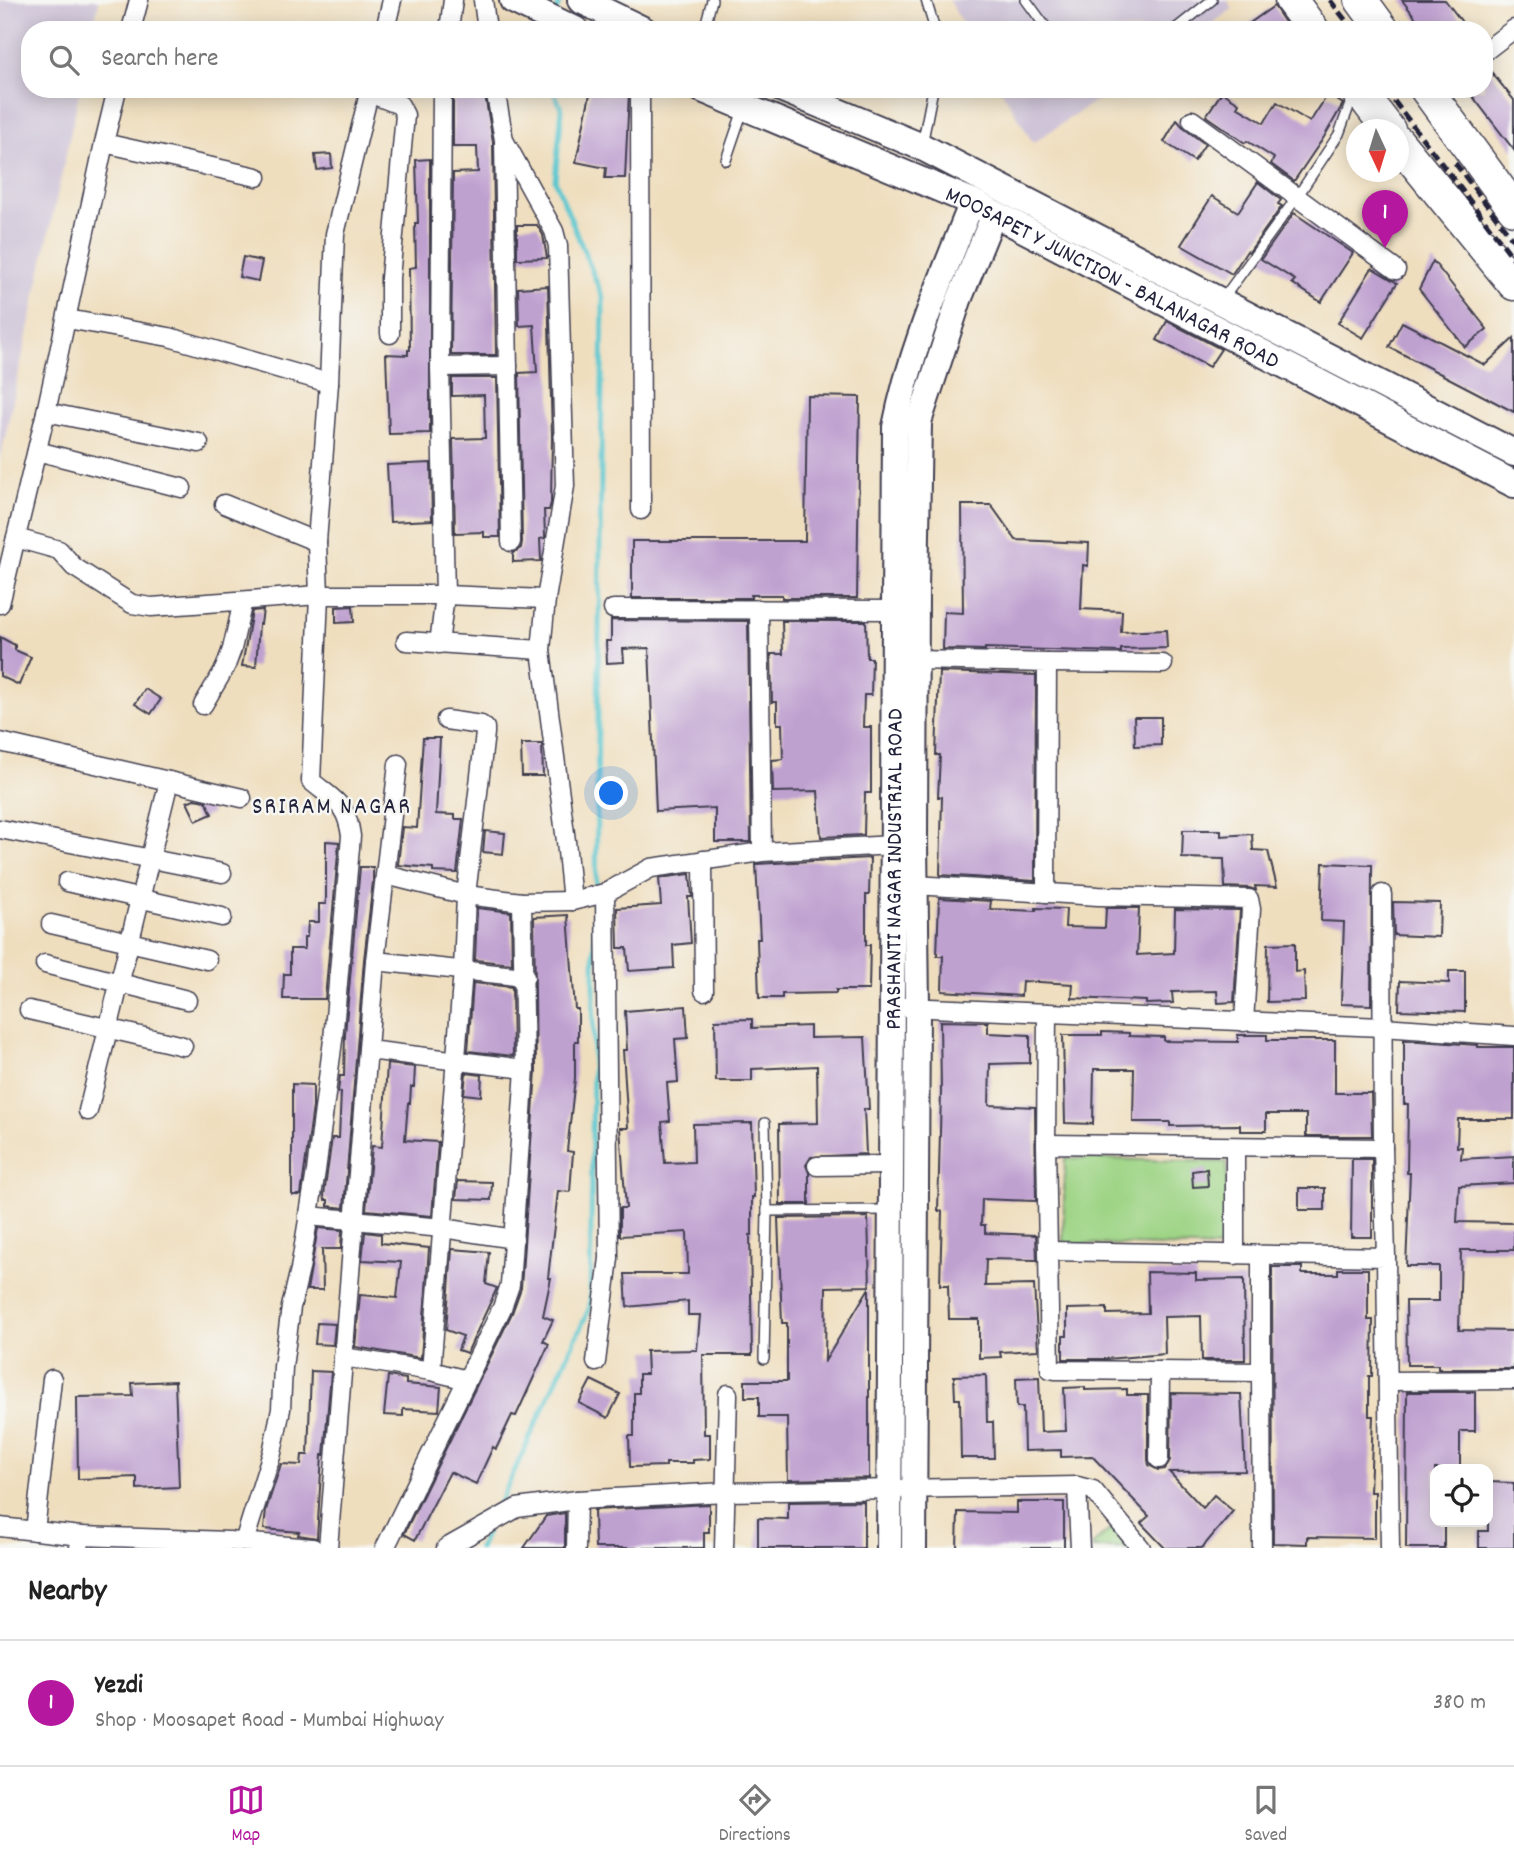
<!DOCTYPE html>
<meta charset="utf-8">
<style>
body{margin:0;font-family:Dekko,sans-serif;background:#f6f6f6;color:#222}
.controls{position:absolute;right:21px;bottom:21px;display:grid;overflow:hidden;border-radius:14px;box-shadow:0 4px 18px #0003}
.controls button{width:63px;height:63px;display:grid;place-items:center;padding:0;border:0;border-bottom:2px solid #e0e0e0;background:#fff;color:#222;font:35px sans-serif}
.compass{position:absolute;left:1346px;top:119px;width:63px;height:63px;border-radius:50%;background:#fff;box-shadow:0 4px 18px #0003;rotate:176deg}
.you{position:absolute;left:612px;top:794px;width:24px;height:24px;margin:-18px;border:5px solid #fff;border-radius:50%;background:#1a73e8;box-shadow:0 0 0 10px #1a73e833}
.badge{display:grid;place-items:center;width:46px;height:46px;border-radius:50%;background:#b5179e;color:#fff;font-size:23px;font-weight:700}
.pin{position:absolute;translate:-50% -58px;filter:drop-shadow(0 2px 4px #0008)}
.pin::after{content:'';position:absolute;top:37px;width:24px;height:21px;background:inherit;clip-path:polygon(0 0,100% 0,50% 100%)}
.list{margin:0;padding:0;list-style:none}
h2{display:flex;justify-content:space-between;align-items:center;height:91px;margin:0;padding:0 28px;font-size:30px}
h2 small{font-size:23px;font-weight:400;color:#767676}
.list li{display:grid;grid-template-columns:46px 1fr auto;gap:21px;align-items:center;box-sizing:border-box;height:126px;padding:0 28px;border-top:2px solid #e0e0e0}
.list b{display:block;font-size:26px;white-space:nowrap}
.list p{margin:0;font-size:23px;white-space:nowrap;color:#767676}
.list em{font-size:23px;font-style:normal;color:#767676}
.icon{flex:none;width:38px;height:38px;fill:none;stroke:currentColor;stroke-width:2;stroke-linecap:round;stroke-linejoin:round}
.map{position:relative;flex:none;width:1514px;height:1548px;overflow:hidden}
.search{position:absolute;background:#fff;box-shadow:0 4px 18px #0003;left:21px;right:21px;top:21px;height:77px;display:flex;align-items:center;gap:18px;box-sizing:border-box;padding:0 24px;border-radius:28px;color:#767676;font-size:26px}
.sheet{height:217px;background:#fff}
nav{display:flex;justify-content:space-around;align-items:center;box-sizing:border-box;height:98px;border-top:2px solid #e0e0e0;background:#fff;font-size:19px;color:#767676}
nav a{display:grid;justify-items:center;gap:4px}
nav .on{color:#b5179e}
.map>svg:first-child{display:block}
.industrial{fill:#cbbfd5}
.green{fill:#9ed485;stroke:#607b60;stroke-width:2}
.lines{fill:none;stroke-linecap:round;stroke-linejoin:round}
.stream{stroke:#58c6ce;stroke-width:5}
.building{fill:#bfa1d0}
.lane-casing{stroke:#413e4f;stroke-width:12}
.street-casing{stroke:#413e4f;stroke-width:21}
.secondary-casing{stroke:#413e4f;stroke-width:28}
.primary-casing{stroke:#413e4f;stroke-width:30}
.highway-casing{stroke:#413e4f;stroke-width:35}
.lane{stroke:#fff;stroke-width:9}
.street{stroke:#fff;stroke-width:18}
.secondary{stroke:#fff;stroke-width:24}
.primary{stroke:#fff;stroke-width:26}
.highway{stroke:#fff;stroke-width:32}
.rail{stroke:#22223b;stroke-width:5;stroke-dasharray:10 5;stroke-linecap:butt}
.labels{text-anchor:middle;stroke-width:5;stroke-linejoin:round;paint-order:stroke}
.street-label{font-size:23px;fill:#22223b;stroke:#f6f6f2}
.neighbourhood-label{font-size:24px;letter-spacing:2px;fill:#22223b;stroke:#f6f6f2}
</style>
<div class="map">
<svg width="1514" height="1548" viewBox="0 0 1514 1548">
<rect width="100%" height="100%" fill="#f6f6f2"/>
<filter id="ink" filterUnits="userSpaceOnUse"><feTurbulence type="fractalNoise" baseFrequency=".0143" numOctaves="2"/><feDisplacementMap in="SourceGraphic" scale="14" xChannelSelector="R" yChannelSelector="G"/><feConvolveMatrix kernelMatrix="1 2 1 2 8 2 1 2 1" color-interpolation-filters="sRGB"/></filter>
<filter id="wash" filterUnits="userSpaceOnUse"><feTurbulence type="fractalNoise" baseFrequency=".00686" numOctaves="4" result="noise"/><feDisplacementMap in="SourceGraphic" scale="28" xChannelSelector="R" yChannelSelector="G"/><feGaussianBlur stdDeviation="1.57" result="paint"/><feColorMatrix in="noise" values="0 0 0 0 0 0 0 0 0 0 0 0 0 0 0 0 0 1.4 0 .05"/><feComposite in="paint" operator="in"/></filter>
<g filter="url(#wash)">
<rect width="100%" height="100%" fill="#efdebe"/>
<g class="industrial">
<polygon points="0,0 99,0 93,30 30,30 30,89 80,89 0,460"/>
<polygon points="949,0 1227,0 1233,9 1202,30 966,30"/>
<polygon points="1001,89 1113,89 1033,143"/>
</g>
<g class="green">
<polygon points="1065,1158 1227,1162 1225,1248 1063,1243"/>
<polygon points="1112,1528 1128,1548 1093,1548 1093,1544"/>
</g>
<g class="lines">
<g class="stream">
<polyline points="556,11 561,0"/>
<polyline points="552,89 562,109 555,180 603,298 596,890"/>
<polyline points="495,1513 590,1307 595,900"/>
<polyline points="479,1548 486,1532"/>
</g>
</g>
<g id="blocks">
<g class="building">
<polygon points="1402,0 1445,0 1468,30 1425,30"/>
<polygon points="1274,6 1290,30 1240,30"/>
<polygon points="1484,63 1514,100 1514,150 1467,89 1484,89"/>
<polygon points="453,89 484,89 493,142 496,355 451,355 453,173 478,172 477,147 453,147"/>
<polygon points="591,89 614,94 614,91 629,92 625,178 605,178 606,168 576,162"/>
<polygon points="1222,92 1239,103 1237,107 1264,123 1277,102 1310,122 1328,94 1343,104 1324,137 1294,181 1271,164 1274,158 1247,141 1245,143 1206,116"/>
<polygon points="1177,120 1185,129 1205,144 1194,161 1164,142"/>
<polygon points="331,154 332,168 317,170 315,155"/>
<polygon points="430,159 430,433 389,434 386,354 408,355 408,350 410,350 409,268 416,267 415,223 418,223 416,160"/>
<polygon points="1258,182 1281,200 1278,204 1282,206 1249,252 1247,251 1232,274 1181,245 1212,196 1238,212"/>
<polygon points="1294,213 1353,253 1321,302 1292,283 1295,280 1261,259"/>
<polygon points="517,225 537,225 543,235 547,258 517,259"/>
<polygon points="243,257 262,261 258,281 239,277"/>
<polygon points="1433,261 1487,329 1465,347 1419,289"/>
<polygon points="1372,268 1397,283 1363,338 1338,323"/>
<polygon points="548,286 552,436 551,503 549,510 544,510 545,536 545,538 540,539 541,561 513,562 513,553 521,548 522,542 519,373 537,372 534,325 519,326 518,288"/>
<polygon points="1167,321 1221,349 1209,367 1157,340"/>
<polygon points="1402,322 1485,365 1514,338 1514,412 1389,347"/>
<polygon points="452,378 497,378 500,537 484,537 484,532 455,533 453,439 485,438 484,395 452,396"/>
<polygon points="807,396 860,397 857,598 782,598 782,595 751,595 751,598 632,598 632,541 805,541"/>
<polygon points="431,463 432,520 390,522 387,465"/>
<polygon points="962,505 991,505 1016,540 1089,543 1088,566 1083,565 1081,609 1122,611 1121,632 1166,630 1167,648 1121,649 1121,652 985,648 985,650 943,649 944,612 963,613"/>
<polygon points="353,606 354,622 336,623 336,607"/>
<polygon points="263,610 261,624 259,624 256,667 242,666 252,611"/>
<polygon points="611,620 748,621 751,842 715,842 715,808 656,811 649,648 623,649 624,662 607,663 606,641 611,641"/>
<polygon points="782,621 866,621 867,658 872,658 871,695 864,695 863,727 871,727 871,793 865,793 864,835 821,837 818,791 773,792 772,760 783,759 782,724 777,724 777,702 772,702 771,654 783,654"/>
<polygon points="0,637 15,645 15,650 31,657 19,685 0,676"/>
<polygon points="939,672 1036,675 1035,881 940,875 942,797 938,797 940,755 936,755"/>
<polygon points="145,689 161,699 151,714 135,704"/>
<polygon points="1134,717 1161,717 1161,745 1135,746"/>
<polygon points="423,738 440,738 436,814 455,815 455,819 463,819 457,873 433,872 433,868 398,865 402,827 417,828"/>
<polygon points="521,744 542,744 543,776 522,776"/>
<polygon points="194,799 206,801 212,814 196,821 187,802"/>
<polygon points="1183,830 1221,830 1221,836 1252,834 1253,850 1268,851 1277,887 1255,886 1256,890 1249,888 1225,887 1224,859 1182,858"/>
<polygon points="485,831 505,833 503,854 483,852"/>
<polygon points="326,841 339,842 325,999 283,999 284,974 290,974 290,949 304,949 304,937 307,937 308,922 319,922 319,904 326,904"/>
<polygon points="870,858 869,895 866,895 866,945 870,945 869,990 836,990 836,993 782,994 782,998 759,998 757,939 760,939 756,864"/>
<polygon points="1323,863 1372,865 1371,1005 1341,1004 1344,922 1321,921"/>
<polygon points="360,867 373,867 373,881 364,960 344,1208 328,1206 328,1200 325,1200 324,1195 332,1138 339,1138 341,1092 338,1092 340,1076 344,1076 345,1034"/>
<polygon points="690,874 692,897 688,897 691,943 673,945 674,968 629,971 627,948 618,948 617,908 661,905 659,878"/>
<polygon points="939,898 991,901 990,909 1036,911 1036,908 1066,909 1065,927 1105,928 1106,908 1139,908 1137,955 1174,953 1175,909 1240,910 1234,1002 1218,1003 1217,991 1172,992 1173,1003 1146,1004 1146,1001 1072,998 1073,984 1022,981 1021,996 942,991 943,956 937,956"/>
<polygon points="1393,902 1440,903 1439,937 1394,935"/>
<polygon points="477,908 511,912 512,964 475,960"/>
<polygon points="568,915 575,1009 578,1009 578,1041 575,1041 575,1078 567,1151 573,1152 570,1192 558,1191 548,1278 551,1278 543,1316 553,1320 543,1341 549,1344 516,1416 512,1415 496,1449 493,1447 476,1484 450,1472 415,1540 404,1534 512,1313 521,1288 536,1070 534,917"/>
<polygon points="1295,943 1295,972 1304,971 1305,1001 1267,1002 1268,944"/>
<polygon points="1449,971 1465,971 1465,1012 1399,1010 1400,981 1449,983"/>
<polygon points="473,983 512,987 513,1056 468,1051"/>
<polygon points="686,1006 688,1038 675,1039 678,1082 667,1083 670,1121 662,1122 665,1163 694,1162 693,1124 752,1123 754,1197 752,1197 752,1235 750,1235 752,1355 703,1355 704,1434 710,1434 710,1459 693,1460 693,1463 666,1463 666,1466 630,1467 629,1436 634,1436 634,1393 639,1393 639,1374 647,1374 646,1351 697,1350 700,1315 688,1315 688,1301 627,1307 625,1274 688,1274 687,1232 620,1236 620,1208 626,1208 620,1128 628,1128 623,1050 627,1050 625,1011"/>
<polygon points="752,1019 752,1028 810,1026 810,1038 865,1037 869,1109 864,1109 866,1154 811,1157 806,1165 809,1173 809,1204 780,1204 779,1124 818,1123 817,1066 752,1069 752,1081 716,1081 715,1020"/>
<polygon points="940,1021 988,1022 988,1033 1030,1035 1030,1063 990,1064 989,1105 1035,1107 1036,1201 982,1199 981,1225 985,1225 985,1233 1036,1235 1037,1260 986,1259 985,1286 1034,1285 1038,1350 1000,1352 1001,1357 979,1358 979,1319 949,1319 948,1285 940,1285 942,1211 938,1211 941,1092"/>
<polygon points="1102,1032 1129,1033 1129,1036 1164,1037 1164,1041 1238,1042 1238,1035 1267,1035 1267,1040 1335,1040 1335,1093 1371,1093 1372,1136 1306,1136 1306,1114 1266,1114 1266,1131 1240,1131 1240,1125 1170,1126 1170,1122 1133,1122 1134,1069 1094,1069 1093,1124 1065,1123 1063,1035 1102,1035"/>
<polygon points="1404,1040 1478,1045 1478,1047 1514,1047 1514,1119 1458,1119 1457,1147 1462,1147 1461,1159 1514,1156 1514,1183 1459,1186 1457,1222 1514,1223 1514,1250 1461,1250 1459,1330 1514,1331 1514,1369 1438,1369 1438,1365 1407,1365 1406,1301 1439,1301 1439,1266 1406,1266 1410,1173 1407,1173 1408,1104 1404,1104"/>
<polygon points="387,1064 415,1067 414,1087 411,1087 410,1103 408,1103 405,1140 438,1142 432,1216 366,1210 372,1146 382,1147"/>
<polygon points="466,1073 482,1075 481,1096 464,1094"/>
<polygon points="292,1084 313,1085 313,1107 301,1195 292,1195"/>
<polygon points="1352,1159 1372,1159 1372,1237 1351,1237"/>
<polygon points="1207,1169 1208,1186 1193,1187 1192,1171"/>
<polygon points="458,1181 492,1182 491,1200 456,1199"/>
<rect x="1299" y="1188" width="26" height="22"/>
<polygon points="868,1217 870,1286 826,1287 825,1361 869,1288 869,1478 788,1480 787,1417 759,1417 759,1397 745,1397 745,1381 787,1381 787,1323 782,1323 778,1218"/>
<polygon points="318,1228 342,1230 341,1249 322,1249 323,1290 307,1290"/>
<polygon points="365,1232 381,1234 381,1243 429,1248 421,1358 355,1347 360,1295 397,1298 401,1262 362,1260"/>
<polygon points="452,1249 489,1252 486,1284 497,1288 467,1353 458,1350 463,1336 446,1330"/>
<polygon points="1272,1267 1302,1267 1302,1274 1338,1274 1338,1269 1368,1269 1368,1320 1373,1320 1372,1376 1369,1376 1369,1416 1373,1416 1370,1492 1375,1492 1375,1538 1307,1537 1307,1544 1273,1543"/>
<polygon points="1147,1272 1196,1273 1196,1280 1244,1279 1245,1360 1202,1360 1201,1316 1164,1317 1165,1354 1106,1359 1063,1359 1063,1336 1067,1336 1067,1309 1107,1308 1107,1314 1148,1313"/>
<polygon points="317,1323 335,1324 333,1345 315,1344"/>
<polygon points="311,1371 331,1372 324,1455 322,1455 317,1538 298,1535 299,1532 264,1529 266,1510 281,1464 301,1465 302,1455 308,1455"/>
<polygon points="986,1375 987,1422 993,1422 994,1458 961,1458 960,1399 955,1399 954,1376"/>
<polygon points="388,1376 406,1379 406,1384 441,1387 439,1411 403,1409 403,1416 384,1415"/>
<polygon points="1039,1377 1041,1432 1066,1431 1064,1388 1085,1387 1085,1390 1127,1389 1127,1395 1148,1395 1148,1460 1149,1465 1158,1470 1165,1469 1170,1460 1171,1393 1241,1394 1245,1471 1169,1472 1203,1508 1214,1495 1233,1511 1202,1548 1165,1548 1141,1523 1149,1516 1092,1456 1061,1457 1061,1450 1024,1451 1023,1407 1017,1407 1016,1378"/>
<polygon points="591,1380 620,1394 608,1418 579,1403"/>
<polygon points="175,1381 179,1487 137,1489 137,1477 78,1479 77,1397 133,1396 132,1383"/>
<polygon points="1407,1392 1475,1392 1475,1431 1460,1431 1460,1469 1435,1469 1435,1522 1444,1522 1444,1548 1406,1548"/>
<polygon points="1488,1482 1514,1483 1514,1548 1479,1548 1479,1531 1488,1531"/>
<polygon points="864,1501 864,1548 758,1548 758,1518 788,1519 788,1502"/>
<polygon points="1017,1502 1064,1502 1064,1548 957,1548 958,1512 1017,1513"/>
<polygon points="709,1504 709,1532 704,1532 704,1548 595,1548 594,1510"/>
<polygon points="565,1513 565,1548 524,1548 546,1516"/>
</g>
</g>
</g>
<g filter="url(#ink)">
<use href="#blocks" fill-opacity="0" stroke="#413e4f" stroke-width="2"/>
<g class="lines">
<g class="lane-casing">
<g id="lane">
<polyline points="926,0 935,30"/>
<polyline points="1026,0 1048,30"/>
<polyline points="704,30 712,0"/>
<polyline points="1174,30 1212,0"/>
<polyline points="922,145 933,89"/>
<polyline points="726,160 743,110"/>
<polyline points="1222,300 1297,197 1339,134 1350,104 1348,95"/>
<polyline points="765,1123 767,1211"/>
<polyline points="764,1359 767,1211 889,1210"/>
</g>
</g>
<g class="street-casing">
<g id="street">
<polyline points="483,0 487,30"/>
<polyline points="131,30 139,0"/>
<polyline points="385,30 392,0"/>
<polyline points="449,30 453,0"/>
<polyline points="1484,52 1514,29"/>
<polyline points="117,89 104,143 257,177"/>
<polyline points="495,89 504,140 554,231 558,246 565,486 546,599 541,650 566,841 572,901"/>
<polyline points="640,89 641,510"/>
<polyline points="369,93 400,105 405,115 390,278 390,334"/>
<polyline points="1192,120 1396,270"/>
<polyline points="504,143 511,542"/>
<polyline points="67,319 169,337 329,383"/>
<polyline points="440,367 508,366"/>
<polyline points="46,412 199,443"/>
<polyline points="37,451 182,488"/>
<polyline points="224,504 317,542"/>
<polyline points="16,538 59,550 74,567 132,604 151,607 319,595 445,595 546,599"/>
<polyline points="0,604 46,412 104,143"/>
<polyline points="613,609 893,610"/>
<polyline points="759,609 762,852"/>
<polyline points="406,641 541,650"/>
<polyline points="439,644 445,595 440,367 442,89"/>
<polyline points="917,660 1047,663 1046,893"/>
<polyline points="1047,663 1163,664"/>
<polyline points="203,705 225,668 232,649 243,601"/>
<polyline points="0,742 242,798"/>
<polyline points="0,829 222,873"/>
<polyline points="703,860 704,991"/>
<polyline points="386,875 466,895 522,902 572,901 605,893 651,868 762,852 894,845"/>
<polyline points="67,882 222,917"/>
<polyline points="915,885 1098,896 1249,899 1251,909 1244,1022"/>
<polyline points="1382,894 1383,1148"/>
<polyline points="51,924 207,960"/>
<polyline points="375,961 525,977"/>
<polyline points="45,964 187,1000"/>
<polyline points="906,1007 1382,1027 1514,1036"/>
<polyline points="29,1010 183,1046"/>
<polyline points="368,1050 525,1069"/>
<polyline points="88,1111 169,781"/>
<polyline points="1046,1144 1047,1013"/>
<polyline points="1235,1147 1235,1255"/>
<polyline points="817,1166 890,1165"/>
<polyline points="308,1216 443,1228 514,1239"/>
<polyline points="1048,1251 1046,1144 1383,1148 1386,1257"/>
<polyline points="343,1357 431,1371 467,1380"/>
<polyline points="596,1362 609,1258 605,893"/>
<polyline points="431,1371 463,970 466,895 485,733 485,728 481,725 446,720"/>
<polyline points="1261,1372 1261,1256"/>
<polyline points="1388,1381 1514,1380"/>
<polyline points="1159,1459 1160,1371"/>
<polyline points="1077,1486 1080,1548"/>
<polyline points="0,1527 81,1536 79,1548"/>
<polyline points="35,1531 52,1379"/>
<polyline points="81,1536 229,1541 313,1548"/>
<path d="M244,1542L272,1453L281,1409L283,1367L291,1307L300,1269L316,1171L333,1040L351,836C347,804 335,801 311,781L319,595L317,542L329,383L335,234L370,89"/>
<polyline points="328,1548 375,961 398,764"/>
<polyline points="385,1548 502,1308 510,1285 525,1069 522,902"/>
<polyline points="446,1548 517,1508 577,1500 726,1492 1077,1486 1093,1490 1141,1548"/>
<polyline points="576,1548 577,1500"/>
<polyline points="724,1548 728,1394"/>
<polyline points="1262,1548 1261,1372 1055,1370 1050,1369 1048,1251 1386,1257 1390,1548"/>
</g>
</g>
<g class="secondary-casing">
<g id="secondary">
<path id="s1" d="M889,1548L895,427C910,350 943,275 972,202"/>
<polyline points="914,1548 917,1007 915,842 916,590 919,422 959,300 994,214"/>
</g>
</g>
<g class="primary-casing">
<g id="primary">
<polyline points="513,0 575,30"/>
<polyline points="581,0 643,30"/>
<path id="s2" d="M702,89L972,202L1514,484"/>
<polyline points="783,89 922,147 1514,453"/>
</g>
</g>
<g class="highway-casing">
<g id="highway">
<polyline points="1291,0 1313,30"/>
<polyline points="1361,0 1383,30"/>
<polyline points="1358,89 1389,130"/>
<polyline points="1426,89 1514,209"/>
<polyline points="1398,142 1514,284"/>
</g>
</g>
<use href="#lane" class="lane"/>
<use href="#street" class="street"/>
<use href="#secondary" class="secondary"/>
<use href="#primary" class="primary"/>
<use href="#highway" class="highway"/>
<g class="rail">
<polyline points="1330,0 1353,30"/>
<polyline points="1385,89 1514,259"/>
<polyline points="1455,163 1514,241"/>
</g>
</g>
</g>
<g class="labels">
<g class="street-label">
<text dy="8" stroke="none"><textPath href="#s2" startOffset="452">MOOSAPET Y JUNCTION - BALANAGAR ROAD</textPath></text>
<text dy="8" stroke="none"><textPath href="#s1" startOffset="679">PRASHANTI NAGAR INDUSTRIAL ROAD</textPath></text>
</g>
<g class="neighbourhood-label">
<text x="332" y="813">SRIRAM NAGAR</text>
</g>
</g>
</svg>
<div class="controls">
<button><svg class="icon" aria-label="locate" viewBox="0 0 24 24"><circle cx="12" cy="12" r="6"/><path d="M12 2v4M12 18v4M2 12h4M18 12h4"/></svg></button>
</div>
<svg class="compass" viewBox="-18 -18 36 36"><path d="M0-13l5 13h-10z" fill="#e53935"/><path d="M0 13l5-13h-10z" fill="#767676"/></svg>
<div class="you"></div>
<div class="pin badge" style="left:1385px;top:248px">1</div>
<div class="search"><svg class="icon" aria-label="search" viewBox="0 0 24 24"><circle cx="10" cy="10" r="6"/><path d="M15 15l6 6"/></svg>Search here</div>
</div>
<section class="sheet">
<h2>Nearby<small></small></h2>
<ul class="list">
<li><span class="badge">1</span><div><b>Yezdi</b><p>Shop · Moosapet Road - Mumbai Highway</p></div><em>380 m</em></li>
</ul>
</section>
<nav>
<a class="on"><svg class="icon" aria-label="map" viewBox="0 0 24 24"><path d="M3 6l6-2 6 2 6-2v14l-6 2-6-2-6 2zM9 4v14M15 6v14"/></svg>Map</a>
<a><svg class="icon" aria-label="directions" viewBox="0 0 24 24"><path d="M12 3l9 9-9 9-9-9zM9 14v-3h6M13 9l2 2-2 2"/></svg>Directions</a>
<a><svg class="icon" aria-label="saved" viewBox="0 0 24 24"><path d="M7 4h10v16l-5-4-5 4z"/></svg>Saved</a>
</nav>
